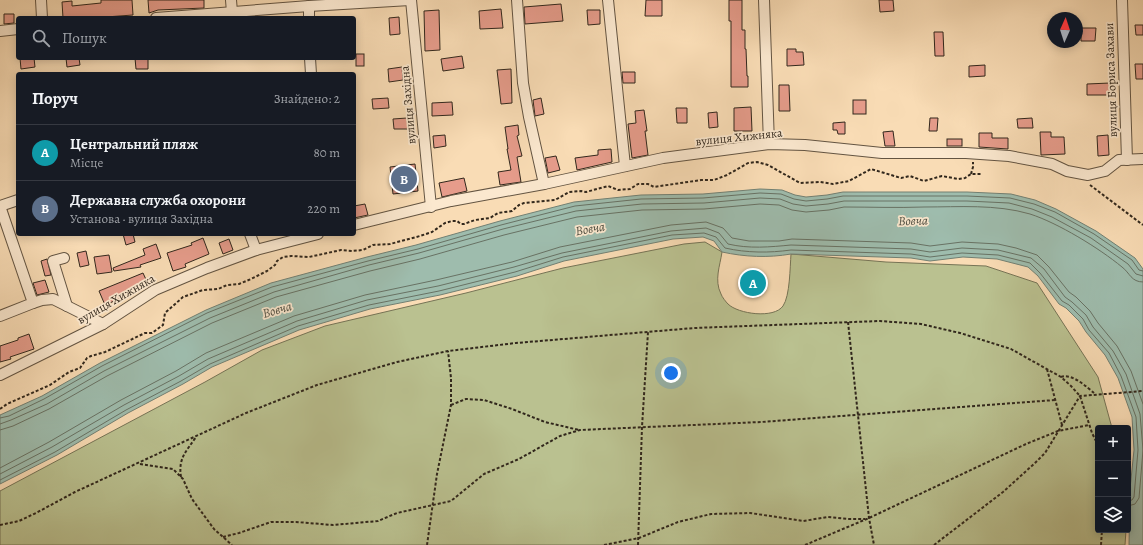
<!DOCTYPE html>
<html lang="uk">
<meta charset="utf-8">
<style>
body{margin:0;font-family:Alegreya,serif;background:#20242c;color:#f1f3f6}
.controls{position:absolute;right:12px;bottom:12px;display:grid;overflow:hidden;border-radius:4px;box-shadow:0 2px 10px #0003}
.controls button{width:36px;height:36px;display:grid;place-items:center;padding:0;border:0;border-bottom:1px solid #363941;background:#171b24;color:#f1f3f6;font:20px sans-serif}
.compass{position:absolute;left:1047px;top:12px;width:36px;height:36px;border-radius:50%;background:#171b24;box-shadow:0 2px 10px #0003;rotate:3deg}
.you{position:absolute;left:671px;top:373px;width:14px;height:14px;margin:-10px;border:3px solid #fff;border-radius:50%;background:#1a73e8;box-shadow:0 0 0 6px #1a73e833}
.badge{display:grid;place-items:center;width:26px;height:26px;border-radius:50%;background:#d93025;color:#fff;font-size:13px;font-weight:700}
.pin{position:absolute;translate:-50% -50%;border:2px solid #fff;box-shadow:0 1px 4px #0006}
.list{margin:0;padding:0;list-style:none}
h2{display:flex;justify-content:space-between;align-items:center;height:52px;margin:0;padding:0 16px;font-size:17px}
h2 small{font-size:13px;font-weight:400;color:#9ea1a6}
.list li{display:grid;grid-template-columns:26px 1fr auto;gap:12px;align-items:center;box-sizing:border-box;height:56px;padding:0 16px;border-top:1px solid #363941}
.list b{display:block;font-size:15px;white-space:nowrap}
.list p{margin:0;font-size:13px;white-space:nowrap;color:#9ea1a6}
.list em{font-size:13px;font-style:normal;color:#9ea1a6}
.icon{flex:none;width:22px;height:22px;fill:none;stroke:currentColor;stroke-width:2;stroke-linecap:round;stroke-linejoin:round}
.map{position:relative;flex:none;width:1143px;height:545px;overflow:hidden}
.search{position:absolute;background:#171b24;box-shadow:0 2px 10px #0003;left:16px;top:16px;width:340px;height:44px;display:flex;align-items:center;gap:10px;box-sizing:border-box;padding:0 14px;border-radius:4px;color:#9ea1a6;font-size:15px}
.panel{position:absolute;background:#171b24;box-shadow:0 2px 10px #0003;left:16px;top:72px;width:340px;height:164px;border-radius:4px}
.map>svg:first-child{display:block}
.green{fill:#bac190;stroke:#767456}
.water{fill:#9ebcad;stroke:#728073}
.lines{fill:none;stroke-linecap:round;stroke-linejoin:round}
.shore{stroke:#687264;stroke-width:1}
.building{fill:#e69c8b;stroke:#31271c}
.minor-casing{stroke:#635442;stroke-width:12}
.path{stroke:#31271c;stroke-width:2;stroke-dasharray:3 2;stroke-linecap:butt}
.minor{stroke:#fbe8cf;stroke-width:10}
.labels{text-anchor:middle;stroke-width:3.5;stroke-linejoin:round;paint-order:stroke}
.street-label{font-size:12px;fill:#31271c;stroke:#fbe8cf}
.water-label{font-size:13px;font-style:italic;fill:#4c4c40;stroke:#fbe8cf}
</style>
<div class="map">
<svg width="1143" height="545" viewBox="0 0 1143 545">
<rect width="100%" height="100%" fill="#f9dcb5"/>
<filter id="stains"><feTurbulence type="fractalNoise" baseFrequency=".005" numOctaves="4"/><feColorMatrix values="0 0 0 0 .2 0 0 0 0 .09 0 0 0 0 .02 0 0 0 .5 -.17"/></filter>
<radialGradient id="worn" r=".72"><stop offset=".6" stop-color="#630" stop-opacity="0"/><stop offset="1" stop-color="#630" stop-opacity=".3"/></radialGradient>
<path class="green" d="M705,242L722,252C720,266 714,280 721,294C722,297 726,302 728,304C738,314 774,319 783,306C790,296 790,267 791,254L886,262L986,266L1037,283L1098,377L1112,428H1098V530H1126L1125,545H0V491L205,382L262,350L325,326L466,293L563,268L684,244Z"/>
<path class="water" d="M760,189L782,190L795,195L806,197L827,195L843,192H967L1011,194L1035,200L1056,209L1096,231L1135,258L1143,269V545H1129L1130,489L1134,450L1132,417L1118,378L1105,355L1086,332L1079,321L1066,308L1059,304L1038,276L1028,267L997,259L963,257L930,261L911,258L791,254C768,258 745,257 722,252L714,241L703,237L673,239L564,261L517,276L440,295L370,309L299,330L212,367L183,384L128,413L57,455L0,484V415L42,396L100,363L206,310L271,283L367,257L416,245L500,221L574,202L641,195L703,194Z"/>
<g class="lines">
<g class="shore">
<polyline points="0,418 9,416 44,399 102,366 207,313 272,287 368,261 418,249 501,225 575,206 641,199 703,198 760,193 781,194 794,199 806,201 827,199 843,196 967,196 1010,198 1034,204 1055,212 1094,234 1132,260 1139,270 1143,271"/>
<polyline points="0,424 11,420 47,404 104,371 210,318 274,292 369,265 419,253 503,229 576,211 642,204 704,203 760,198 780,199 793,204 806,206 828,204 844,201 967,201 1009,203 1032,209 1052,217 1091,238 1128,264 1136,274 1143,276"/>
<path d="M0,430L13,426L49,409L107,376L212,323L276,297L370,271L420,259L504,235L577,217L642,210L704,209L760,204L779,205L792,210L806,212L829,210L844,207C871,207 897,208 924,207C959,207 996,204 1030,214C1058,223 1099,248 1122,267C1130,273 1131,282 1143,282"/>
<polyline points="0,468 49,442 121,400 176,371 206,353 294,316 365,295 436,280 512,262 560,247 671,225 706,222 723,228 732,238 749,241 779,241 792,239 911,243 930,246 962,242 998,244 1016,248 1037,255 1049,267 1069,292 1076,297 1090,311 1098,323 1117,346 1131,371 1143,404"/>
<path d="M0,474L52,447L124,405L179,376L208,359L297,321L367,300L438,286L514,267L562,253L671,231L706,228L719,233L728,244C749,249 770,247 791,245L911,249L930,252L962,248L998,250L1031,258L1044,269L1065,297L1072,302L1086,315L1093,327L1113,351L1126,374L1140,414L1143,450L1139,498L1135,504L1128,506"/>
<path d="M0,480L55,452L126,410L181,381L210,364L298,326L369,305L439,291L515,272L563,257L672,235L704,233L716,237L725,248C747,253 769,253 791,250L911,254L930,257L962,253L998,255L1030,263L1040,273L1062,301L1069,305L1083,319L1089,330L1109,353L1121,376L1136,417L1138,450L1134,497L1132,500L1128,501"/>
</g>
</g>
<g class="building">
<polygon points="101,0 132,0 133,15 92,18 63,18 62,2 72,1 72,6 101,3"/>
<polygon points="148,0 204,0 204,8 158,10 149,13"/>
<polygon points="646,0 662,0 662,16 645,16"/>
<polygon points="729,0 742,0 742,30 745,30 745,49 746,49 747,76 748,76 748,87 731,87 731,21 729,21"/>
<polygon points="879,0 893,0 894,11 880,12"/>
<polygon points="561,4 563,21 525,24 524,7"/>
<polygon points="501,9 503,28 480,29 479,11"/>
<polygon points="439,10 440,50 425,51 424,11"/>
<polygon points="587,10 600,10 600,24 588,25"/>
<polygon points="4,14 14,14 14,23 4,24"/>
<polygon points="399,17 400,34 390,35 389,18"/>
<polygon points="1135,25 1143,25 1143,35 1136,35"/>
<polygon points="1081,28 1096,28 1095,41 1081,41"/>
<polygon points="934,32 943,32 944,56 935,56"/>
<polygon points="787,49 796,49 796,52 803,52 804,65 787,66"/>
<rect x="356" y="54" width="8" height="12"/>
<polygon points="462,56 464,68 443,71 441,59"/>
<polygon points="20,58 34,58 35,67 21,69"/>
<polygon points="66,58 79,58 80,65 67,67"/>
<polygon points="135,58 148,58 148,69 136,69"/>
<polygon points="1135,64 1143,64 1143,79 1136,79"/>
<polygon points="985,65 985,76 969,77 969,66"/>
<polygon points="402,67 403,80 389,82 388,69"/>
<polygon points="511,69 512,103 501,104 497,70"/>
<polygon points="622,72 635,72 635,83 623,83"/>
<polygon points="1110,83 1110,95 1087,95 1087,84"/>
<polygon points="779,85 789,85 790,111 779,111"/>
<polygon points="388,98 389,108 373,109 372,99"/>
<polygon points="541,98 544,114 535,116 533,100"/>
<rect x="853" y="100" width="13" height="14"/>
<polygon points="452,102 453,115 432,116 432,103"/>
<polygon points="751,107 752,131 734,131 734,108"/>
<polygon points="676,108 687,108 687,123 677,123"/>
<polygon points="644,110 647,131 645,131 648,155 632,158 628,124 636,123 635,111"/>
<polygon points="717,112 718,127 709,128 708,113"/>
<polygon points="407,118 408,129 394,129 393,119"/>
<polygon points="930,118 938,118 937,131 929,131"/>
<polygon points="1032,118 1033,128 1018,128 1017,119"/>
<polygon points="845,122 845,134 838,134 837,130 833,130 833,123"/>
<polygon points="518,125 519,135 517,136 522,156 517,157 521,182 500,185 498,172 511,170 507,149 508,149 505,127"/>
<polygon points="893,131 895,146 885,146 883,132"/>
<polygon points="1040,132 1051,132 1051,137 1064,137 1065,154 1041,155"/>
<polygon points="979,133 992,133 992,138 1008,138 1008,149 979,147"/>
<polygon points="445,135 446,146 434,148 433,136"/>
<polygon points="1108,135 1109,155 1098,156 1097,136"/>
<rect x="947" y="139" width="15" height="7"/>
<polygon points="611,149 612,162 577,170 575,158 598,155 598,150"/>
<polygon points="556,156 560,170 548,173 545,158"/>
<polygon points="415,164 418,191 393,194 390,167"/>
<polygon points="464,178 467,191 442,197 439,183"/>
<polygon points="365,204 368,215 354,218 354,206"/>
<polygon points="123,234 133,234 135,242 126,245"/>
<polygon points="203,238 209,254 185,264 186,267 173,271 167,253 192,245 191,243"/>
<polygon points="229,239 233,250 223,254 219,243"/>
<polygon points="156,244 161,258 140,265 141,267 114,271 113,268 145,255 143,249"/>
<polygon points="86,251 89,265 80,267 77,253"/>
<polygon points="109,255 112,272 97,274 94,257"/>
<polygon points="47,259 51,275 45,276 41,261"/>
<polygon points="143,273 149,286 105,305 99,291"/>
<polygon points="45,280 49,292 37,295 33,283"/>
<polygon points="29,334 34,349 10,357 11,359 0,362 0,346 18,340 18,338"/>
</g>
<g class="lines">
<g class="minor-casing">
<g id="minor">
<polyline points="41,0 42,18"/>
<polyline points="231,0 232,12"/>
<polyline points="411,0 431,207"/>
<polyline points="517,0 523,83 529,117 544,184"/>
<polyline points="608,0 625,166"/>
<polyline points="764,0 769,144"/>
<polyline points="1122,0 1127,160"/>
<polyline points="309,6 309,18"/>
<polyline points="156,18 309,6 410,0"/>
<polyline points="0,31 18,29"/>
<polyline points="310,58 311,74"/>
<polyline points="0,206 18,200"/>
<polyline points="354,225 451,201 544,184 663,158 769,144 805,145 882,153 966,153 1009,156 1052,164 1067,171 1088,175 1105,171 1119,160 1143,159"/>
<polyline points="250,234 256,250"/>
<polyline points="64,258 53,261 67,306"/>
<polyline points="33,303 42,300 53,299 103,324"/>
<polyline points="0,316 33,303 0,206"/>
<polyline points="0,375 103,324 155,290 207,268 256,250 318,234"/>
</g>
</g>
<g class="path">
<polyline points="971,174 973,167 973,162"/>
<polyline points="1090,185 1143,225"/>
<polyline points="848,322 869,518 874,545"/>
<polyline points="1047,369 1062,425"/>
<path d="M1061,377C1072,373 1087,387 1095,394"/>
<polyline points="451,405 466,399 484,400 512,409 545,422 579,430"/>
<polyline points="0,409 7,404 50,385 69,372 80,368 87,358 91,356 105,352 145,333 152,333 163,325 165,313 183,297 203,290 218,289 227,285 239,284 251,279 267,271 275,265 277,261 283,257 291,256 309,257 341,250 352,251 363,250 373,245 390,244 420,236 432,232 445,223 452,221 457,221 461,224 464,224 475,220 490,218 498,213 512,211 519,205 524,203 555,200 569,192 581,191 586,192 608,186 618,190 630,189 638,184 648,184 654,187 701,180 714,180 727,175 748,163 757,162 768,165 800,183 820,182 833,184 849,181 871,169 901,178 910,176 924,181 942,176 958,179 965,178 971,174 982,174"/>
<polyline points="140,464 173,469 183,479 192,499 214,529 232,545"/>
<path d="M181,477C178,458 186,452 196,437"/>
<polyline points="0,525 19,521 36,513 75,492 246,413 317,385 397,362 448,351 516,343 694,328 880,321 921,324 960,333 1011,349 1061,377 1071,386 1080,396 1092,433 1098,445"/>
<polyline points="223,537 239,533 271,522 296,522 333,525 378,521 397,513 451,501 484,474 519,459 560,436 580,430 761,422 1055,400"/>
<polyline points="427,545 437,474 451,405 451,378 448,351"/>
<polyline points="604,545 639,538 678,522 711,514 750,513 803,521 828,517 848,519 865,519"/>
<polyline points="638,545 642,427 648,332"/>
<polyline points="805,545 869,518 1026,444 1058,431 1089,425"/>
<polyline points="934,545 1003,492 1035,463 1045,453 1080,396 1143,391"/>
<polyline points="1101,545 1102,530"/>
</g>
<use href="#minor" class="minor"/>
</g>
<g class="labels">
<g class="street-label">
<text transform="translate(1111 80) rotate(-92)" y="4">вулиця Бориса Захави</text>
<text transform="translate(408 105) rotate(-95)" y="4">вулиця Західна</text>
<text transform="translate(739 137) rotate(-6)" y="4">вулиця Хижняка</text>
<text transform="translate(116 299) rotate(-30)" y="4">вулиця Хижняка</text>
</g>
<g class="water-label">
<text transform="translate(913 220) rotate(-1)" y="5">Вовча</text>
<text transform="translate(590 228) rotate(-10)" y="5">Вовча</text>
<text transform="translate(277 309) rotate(-16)" y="5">Вовча</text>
</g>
</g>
<rect width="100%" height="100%" filter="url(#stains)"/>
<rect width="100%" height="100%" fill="url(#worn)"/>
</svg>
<div class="controls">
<button>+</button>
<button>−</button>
<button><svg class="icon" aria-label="layers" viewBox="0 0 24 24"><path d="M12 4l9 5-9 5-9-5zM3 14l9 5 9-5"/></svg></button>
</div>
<svg class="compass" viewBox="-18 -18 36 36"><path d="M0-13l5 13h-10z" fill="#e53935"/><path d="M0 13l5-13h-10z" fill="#9ea1a6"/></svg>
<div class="you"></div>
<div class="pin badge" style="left:753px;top:283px;background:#0f9aa8">A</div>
<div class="pin badge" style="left:404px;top:179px;background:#5c6f8a">B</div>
<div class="search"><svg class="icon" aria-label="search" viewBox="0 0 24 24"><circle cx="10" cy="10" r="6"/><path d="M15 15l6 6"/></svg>Пошук</div>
<section class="panel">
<h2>Поруч<small>Знайдено: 2</small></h2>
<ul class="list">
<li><span class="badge" style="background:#0f9aa8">A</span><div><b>Центральний пляж</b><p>Місце</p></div><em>80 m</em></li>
<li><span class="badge" style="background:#5c6f8a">B</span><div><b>Державна служба охорони</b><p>Установа · вулиця Західна</p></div><em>220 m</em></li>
</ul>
</section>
</div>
